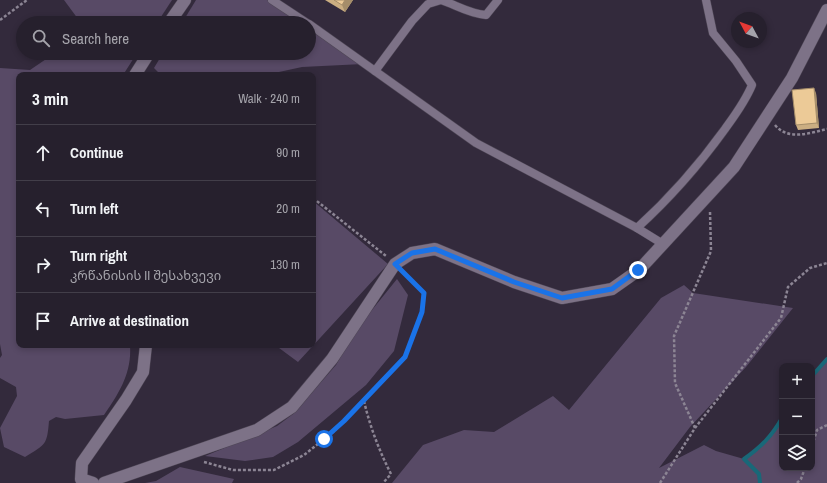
<!DOCTYPE html>
<meta charset="utf-8">
<style>
body{margin:0;font-family:"Archivo Narrow","Noto Sans Georgian",sans-serif;background:#322d39;color:#f1f3f6}
.controls{position:absolute;right:12px;bottom:12px;display:grid;overflow:hidden;border-radius:8px;box-shadow:0 2px 6px #0003}
.controls button{width:36px;height:36px;display:grid;place-items:center;padding:0;border:0;border-bottom:1px solid #423e49;background:#26202d;color:#f1f3f6;font:20px sans-serif}
.compass{position:absolute;left:731px;top:12px;width:36px;height:36px;border-radius:50%;background:#26202d;box-shadow:0 2px 6px #0003;rotate:311deg}
.stop{position:absolute;width:12px;height:12px;margin:-9px;border:3px solid #1a73e8;border-radius:50%;background:#fff}
.stop.end{background:#1a73e8;border-color:#fff;box-shadow:0 1px 4px #0008}
.list{margin:0;padding:0;list-style:none}
h2{display:flex;justify-content:space-between;align-items:center;height:52px;margin:0;padding:0 16px;font-size:17px}
h2 small{font-size:13px;font-weight:400;color:#a4a3aa}
.list li{display:grid;grid-template-columns:26px 1fr auto;gap:12px;align-items:center;box-sizing:border-box;height:56px;padding:0 16px;border-top:1px solid #423e49}
.list b{display:block;font-size:15px;white-space:nowrap}
.list p{margin:0;font-size:13px;white-space:nowrap;color:#a4a3aa}
.list em{font-size:13px;font-style:normal;color:#a4a3aa}
.icon{flex:none;width:22px;height:22px;fill:none;stroke:currentColor;stroke-width:2;stroke-linecap:round;stroke-linejoin:round}
.map{position:relative;flex:none;width:827px;height:483px;overflow:hidden}
.search{position:absolute;background:#26202d;box-shadow:0 2px 6px #0003;left:16px;top:16px;width:300px;height:44px;display:flex;align-items:center;gap:10px;box-sizing:border-box;padding:0 14px;border-radius:22px;color:#a4a3aa;font-size:15px}
.panel{position:absolute;background:#26202d;box-shadow:0 2px 6px #0003;left:16px;top:72px;width:300px;height:276px;border-radius:8px}
.map>svg:first-child{display:block}
.green{fill:#584a66}
.lines{fill:none;stroke-linecap:round;stroke-linejoin:round}
.stream{stroke:#196878;stroke-width:4}
.service-casing{stroke:#4f4756;stroke-width:9}
.minor-casing{stroke:#4f4756;stroke-width:13}
.path{stroke:#8c8594;stroke-width:2.5;stroke-dasharray:3 2;stroke-linecap:butt}
.service{stroke:#7d7287;stroke-width:8}
.minor{stroke:#7d7287;stroke-width:12}
.wall{fill:#cbae82}
.shaded-wall{fill:#a58d6a}
.building{fill:#ecca97;stroke:#a58d6a}
.route{stroke:#1a73e8;stroke-width:5}
</style>
<div class="map">
<svg width="827" height="483" viewBox="0 0 827 483">
<rect width="100%" height="100%" fill="#332a3c"/>
<g class="green">
<polygon points="64,0 172,0 157,23 81,23"/>
<polygon points="196,0 267,0 301,23 182,23"/>
<polygon points="309,28 363,64 302,67 265,75 161,75 154,68 163,53 309,53"/>
<path d="M55,53H137L123,75H19V345H130C132,373 119,393 104,415L65,419L56,417L49,421C47,445 46,444 25,457L4,447L0,428L17,396L16,387L0,378V358L2,355L0,344V68L30,70Z"/>
<polygon points="313,201 388,264 298,362 275,345 313,345"/>
<polygon points="397,279 408,295 394,351 366,385 298,442 273,457 245,461 205,456 277,426 293,414 336,365 355,331"/>
<path d="M684,285L693,293L793,308L746,367L690,427L659,468L704,445L716,451L744,459C761,447 772,436 782,418V468H812V376L827,359V483H392L423,445L464,430L494,432L553,396L569,410L661,298Z"/>
<polygon points="180,467 234,479 232,483 145,483 156,481"/>
</g>
<g class="lines">
<g class="stream">
<polyline points="812,376 827,359"/>
<path d="M760,483L759,474L744,459C761,447 772,436 782,418"/>
</g>
<g class="service-casing">
<g id="service">
<polyline points="272,0 307,23"/>
<path d="M441,0C456,5 470,14 486,15L498,0"/>
<polyline points="309,24 476,143 637,228 663,244"/>
<polyline points="375,71 412,21 428,4 441,0"/>
<path d="M637,228C670,198 699,165 725,129C735,115 745,102 752,85L736,61L713,33L706,0"/>
</g>
</g>
<g class="minor-casing">
<g id="minor">
<polyline points="169,23 185,0"/>
<polyline points="135,75 149,53"/>
<polyline points="93,483 81,479 82,463 126,400 143,372 146,345"/>
<polyline points="104,483 257,430 292,407 332,359 395,264 412,253 435,249 514,282 562,298 612,289 639,270 734,167 792,78 827,10"/>
</g>
</g>
<g class="path">
<polyline points="0,20 27,0"/>
<path d="M775,125C788,141 810,133 827,129"/>
<polyline points="313,198 386,256"/>
<path d="M364,401C370,427 379,450 391,474L383,483"/>
<polyline points="695,428 675,383 674,336 711,251 710,211"/>
<polyline points="812,446 817,430 827,425"/>
<polyline points="204,462 233,470 274,470 304,455 333,432 405,357 422,312 424,293 403,272"/>
<polyline points="660,483 695,428 781,318 788,287 810,268 827,263"/>
<polyline points="797,483 801,479 805,468"/>
</g>
<use href="#service" class="service"/>
<use href="#minor" class="minor"/>
</g>
<g class="wall">
<polygon points="325,0 353,0 345,12"/>
<polygon points="816,93 819,128 798,130 796,125"/>
</g>
<g class="shaded-wall">
<polygon points="345,0 353,0 345,12 342,5"/>
<polygon points="814,88 816,93 819,128 817,123"/>
</g>
<g class="building">
<polygon points="334,0 345,0 342,5"/>
<polygon points="814,88 817,123 796,125 792,90"/>
</g>
<g class="lines">
<polyline class="route" points="324,439 344,421 405,357 422,312 424,293 395,264 412,253 435,249 514,282 562,298 612,289 638,270"/>
</g>
</svg>
<div class="controls">
<button>+</button>
<button>−</button>
<button><svg class="icon" aria-label="layers" viewBox="0 0 24 24"><path d="M12 4l9 5-9 5-9-5zM3 14l9 5 9-5"/></svg></button>
</div>
<svg class="compass" viewBox="-18 -18 36 36"><path d="M0-13l5 13h-10z" fill="#e53935"/><path d="M0 13l5-13h-10z" fill="#a4a3aa"/></svg>
<div class="stop" style="left:324px;top:439px"></div>
<div class="stop end" style="left:638px;top:270px"></div>
<div class="search"><svg class="icon" aria-label="search" viewBox="0 0 24 24"><circle cx="10" cy="10" r="6"/><path d="M15 15l6 6"/></svg>Search here</div>
<section class="panel">
<h2>3 min<small>Walk · 240 m</small></h2>
<ul class="list">
<li><svg class="icon" aria-label="ahead" viewBox="0 0 24 24"><path d="M12 20V5M6 11l6-6 6 6"/></svg><div><b>Continue</b></div><em>90 m</em></li>
<li><svg class="icon" aria-label="left" viewBox="0 0 24 24"><path d="M17 20v-9H6M10 6l-5 5 5 5"/></svg><div><b>Turn left</b></div><em>20 m</em></li>
<li><svg class="icon" aria-label="right" viewBox="0 0 24 24"><path d="M7 20v-9h11M14 6l5 5-5 5"/></svg><div><b>Turn right</b><p>კრწანისის II შესახვევი</p></div><em>130 m</em></li>
<li><svg class="icon" aria-label="arrive" viewBox="0 0 24 24"><path d="M6 21V4h12l-3 4 3 4H6"/></svg><div><b>Arrive at destination</b></div></li>
</ul>
</section>
</div>
